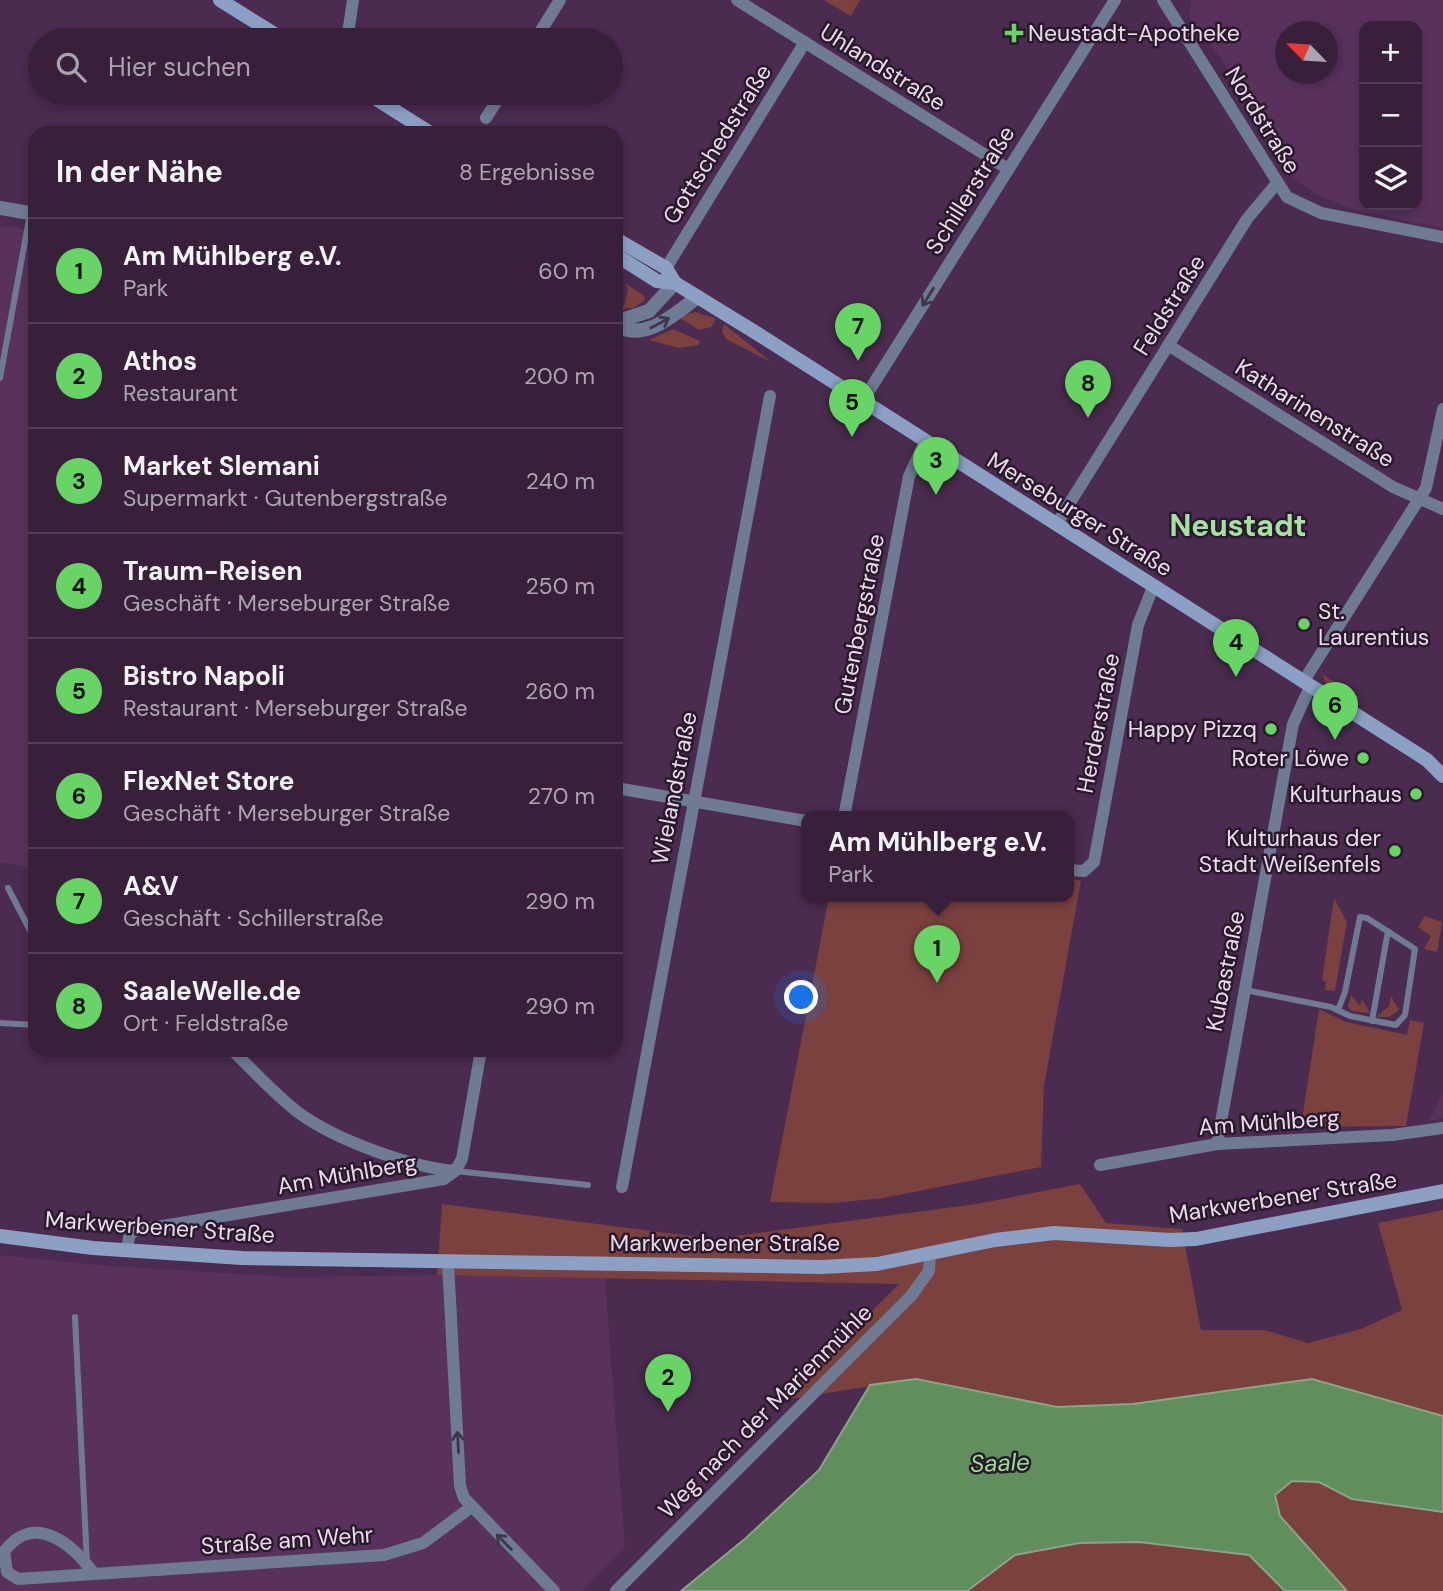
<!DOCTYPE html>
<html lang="de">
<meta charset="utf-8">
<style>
body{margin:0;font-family:"DM Sans",sans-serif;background:#432d46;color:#f1f3f6}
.controls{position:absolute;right:21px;top:21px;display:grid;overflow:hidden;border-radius:14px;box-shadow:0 4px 10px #0003}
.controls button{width:63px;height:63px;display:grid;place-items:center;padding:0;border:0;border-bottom:2px solid #523e55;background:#38203b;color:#f1f3f6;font:35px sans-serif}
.compass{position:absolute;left:1275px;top:21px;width:63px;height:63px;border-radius:50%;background:#38203b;box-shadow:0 4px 10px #0003;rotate:295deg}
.you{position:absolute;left:802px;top:998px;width:24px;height:24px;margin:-18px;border:5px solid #fff;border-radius:50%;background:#1a73e8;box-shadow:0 0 0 10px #1a73e833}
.badge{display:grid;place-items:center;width:46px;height:46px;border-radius:50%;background:#68d465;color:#111;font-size:23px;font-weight:700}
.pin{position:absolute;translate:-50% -58px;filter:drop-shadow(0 2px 4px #0008)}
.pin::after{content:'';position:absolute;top:37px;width:24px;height:21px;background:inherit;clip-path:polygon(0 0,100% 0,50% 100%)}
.popup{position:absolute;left:801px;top:811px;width:273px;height:91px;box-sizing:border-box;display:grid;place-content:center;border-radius:14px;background:#38203b;filter:drop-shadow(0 2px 5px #0005);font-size:23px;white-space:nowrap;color:#aba3af}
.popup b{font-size:26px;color:#f1f3f6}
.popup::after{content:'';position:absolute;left:50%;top:100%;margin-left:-14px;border:14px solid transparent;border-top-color:#38203b}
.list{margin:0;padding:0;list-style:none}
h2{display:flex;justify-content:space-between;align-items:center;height:91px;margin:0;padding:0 28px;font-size:30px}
h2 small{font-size:23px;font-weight:400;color:#aba3af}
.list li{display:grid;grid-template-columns:46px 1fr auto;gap:21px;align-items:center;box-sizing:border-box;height:105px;padding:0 28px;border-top:2px solid #523e55}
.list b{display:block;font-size:26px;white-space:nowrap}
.list p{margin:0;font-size:23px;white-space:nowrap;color:#aba3af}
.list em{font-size:23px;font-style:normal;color:#aba3af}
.icon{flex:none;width:38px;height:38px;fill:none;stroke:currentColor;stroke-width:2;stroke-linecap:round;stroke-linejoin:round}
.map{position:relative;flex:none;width:1443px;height:1591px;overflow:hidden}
.search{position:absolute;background:#38203b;box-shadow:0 4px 10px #0003;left:28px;top:28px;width:595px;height:77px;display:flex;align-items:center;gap:18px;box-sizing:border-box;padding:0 24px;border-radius:38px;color:#aba3af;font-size:26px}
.panel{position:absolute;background:#38203b;box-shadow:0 4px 10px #0003;left:28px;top:126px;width:595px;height:931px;border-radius:21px}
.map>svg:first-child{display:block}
.built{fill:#58325c;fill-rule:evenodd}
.green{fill:#7b413f}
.water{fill:#608e5d;stroke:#8aa489;stroke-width:2}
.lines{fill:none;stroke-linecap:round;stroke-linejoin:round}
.service{stroke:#6f7b94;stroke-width:6}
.minor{stroke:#6f7b94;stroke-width:12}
.tertiary{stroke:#6f7b94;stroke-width:14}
.secondary{stroke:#8ca0c6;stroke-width:14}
.oneway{stroke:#3e374a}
.poi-dot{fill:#68d465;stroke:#291a2a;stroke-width:2.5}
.labels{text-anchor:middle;stroke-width:5;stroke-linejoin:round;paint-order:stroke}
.poi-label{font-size:23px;fill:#edd9ef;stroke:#291a2a;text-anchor:end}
.street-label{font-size:23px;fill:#edd9ef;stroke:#291a2a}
.water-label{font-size:24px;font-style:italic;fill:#9bde97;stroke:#291a2a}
.district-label{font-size:30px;font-weight:bold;fill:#a7e0a4;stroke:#291a2a}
</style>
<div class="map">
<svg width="1443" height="1591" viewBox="0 0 1443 1591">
<rect width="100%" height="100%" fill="#4b2b4f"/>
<g class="built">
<path d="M1191,0H1443V228L1355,210L1317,195L1290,175L1222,60L1189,17ZM1417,26V205H1364V26ZM1286,32H1328V74H1286Z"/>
<polygon points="0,225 35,231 35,868 0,862"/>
<polygon points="1443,1094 1443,1118 1427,1122"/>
<polygon points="0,1255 97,1265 290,1277 437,1275 605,1278 625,1547 582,1591 0,1591"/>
</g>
<g class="green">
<polygon points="824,0 860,0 851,16"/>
<polygon points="625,283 644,296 645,300 633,308 617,309 618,305 624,306 628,290"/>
<polygon points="695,312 716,319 711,327 699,330 678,317"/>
<polygon points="724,324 771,362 726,339 722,331"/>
<polygon points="673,329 700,341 698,345 679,348 649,340"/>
<polygon points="1322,674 1360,698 1350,700 1328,686"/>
<polygon points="1068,878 1081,881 1044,1086 1041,1167 883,1198 832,1203 770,1202 829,897 1068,897"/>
<polygon points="1334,898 1347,922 1335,991 1325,990 1326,982 1322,980"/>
<polygon points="1425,916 1442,922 1437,952 1424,949 1431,936 1418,927"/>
<polygon points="1351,995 1360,1006 1362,999 1370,1013 1351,1011 1348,1006"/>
<polygon points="1391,996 1399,1010 1389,1017 1376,1017 1389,1006"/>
<polygon points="1319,1009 1346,1022 1407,1035 1410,1020 1424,1023 1406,1126 1301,1127"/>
<polygon points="1080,1184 1106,1223 1182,1229 1201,1330 1264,1330 1308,1343 1361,1329 1402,1310 1378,1223 1443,1210 1443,1416 1312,1379 1133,1404 1057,1407 916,1379 783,1400 899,1284 437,1275 442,1204 714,1239 976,1204"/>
<polygon points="1292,1481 1319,1482 1352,1499 1443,1512 1443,1591 1347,1591 1280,1516 1275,1495"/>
<polygon points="1139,1542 1249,1555 1285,1591 967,1591 1014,1555 1080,1543"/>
</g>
<polygon class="water" points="916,1379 1057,1407 1133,1404 1312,1379 1443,1416 1443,1512 1352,1499 1319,1482 1292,1481 1275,1495 1280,1516 1347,1591 1285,1591 1249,1555 1139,1542 1080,1543 1015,1555 967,1591 681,1591 746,1538 819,1470 870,1385"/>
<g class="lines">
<g class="service">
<polyline points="0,378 30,214"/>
<polyline points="8,888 35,940"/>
<polyline points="1245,990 1331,1007 1350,1016 1396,1025 1405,1015 1415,949 1367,918 1360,917 1345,992 1338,1010"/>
<polyline points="1372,1021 1388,931"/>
<polyline points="0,1023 35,1025"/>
<polyline points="455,1171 588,1185"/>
<polyline points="75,1317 87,1563"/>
</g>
<g class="minor">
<polyline points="737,0 1008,169"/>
<polyline points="1163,0 1287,197 1321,213 1443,237"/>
<polyline points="347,40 353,0"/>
<polyline points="535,40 560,0"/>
<polyline points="486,118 502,93"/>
<polyline points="666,268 805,42"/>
<polyline points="1168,345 1393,487 1443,509"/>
<polyline points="862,402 1115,0"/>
<polyline points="1056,525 1247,219 1277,183"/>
<polyline points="1303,682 1426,488 1443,409"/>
<polyline points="616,788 806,821"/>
<polyline points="844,817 909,476 925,442"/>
<polyline points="1068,870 1084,871 1094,862 1138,625 1153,587"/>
<path d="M232,1050C254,1071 275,1095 299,1113C336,1140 410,1167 455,1171"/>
<polyline points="1217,1144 1293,724 1310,687"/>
<polyline points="1100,1165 1217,1144 1392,1135 1443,1128"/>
<polyline points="622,1187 770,396"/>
<polyline points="127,1251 129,1237 133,1231 444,1179 455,1171 462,1159 481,1050"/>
<polyline points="448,1263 460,1486 464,1498 554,1591"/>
<path d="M94,1574L18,1579L7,1572L4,1552C33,1511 73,1544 94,1574L384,1555L423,1543L470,1508"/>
<polyline points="616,1591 911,1296 929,1271 930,1254"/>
</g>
<g class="tertiary">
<polyline points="0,208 35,214"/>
<polyline points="616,322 649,311 675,283"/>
<path d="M616,326C647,342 675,313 698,297"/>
</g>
<g class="secondary">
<polyline points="220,0 284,40"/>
<polyline points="367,93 430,133"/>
<polyline points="616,239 666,268 675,283"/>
<polyline points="616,255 657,281 675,283 758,334 1427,760 1443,776"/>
<polyline points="0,1236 93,1248 242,1258 821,1267 877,1264 995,1240 1054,1233 1170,1240 1196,1239 1443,1191"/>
</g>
</g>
<defs><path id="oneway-shaft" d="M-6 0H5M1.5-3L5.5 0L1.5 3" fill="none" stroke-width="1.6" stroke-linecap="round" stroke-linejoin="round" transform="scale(1.75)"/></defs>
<g class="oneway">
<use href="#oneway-shaft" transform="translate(928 297) rotate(122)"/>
<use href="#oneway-shaft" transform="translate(660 323) rotate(-28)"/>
<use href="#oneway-shaft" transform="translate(458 1442) rotate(-93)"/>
<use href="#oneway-shaft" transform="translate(504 1542) rotate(-135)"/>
</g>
<g class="poi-dot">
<path d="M1010.5 22.5h7v7h7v7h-7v7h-7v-7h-7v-7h7z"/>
<circle cx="1304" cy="624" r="7"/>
<circle cx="1271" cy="729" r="7"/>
<circle cx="1363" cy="758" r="7"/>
<circle cx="1416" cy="794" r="7"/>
<circle cx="1395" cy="851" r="7"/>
</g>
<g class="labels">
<g class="poi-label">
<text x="1028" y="41" text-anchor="start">Neustadt-Apotheke</text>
<text x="1318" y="619" text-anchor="start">St.<tspan x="1318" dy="26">Laurentius</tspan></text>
<text x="1257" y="737">Happy Pizzq</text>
<text x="1349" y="766">Roter Löwe</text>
<text x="1402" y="802">Kulturhaus</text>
<text x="1381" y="846">Kulturhaus der<tspan x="1381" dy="26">Stadt Weißenfels</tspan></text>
</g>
<g class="street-label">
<text transform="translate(883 67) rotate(32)" y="8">Uhlandstraße</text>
<text transform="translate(1263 120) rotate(58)" y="8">Nordstraße</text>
<text transform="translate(717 144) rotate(-58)" y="8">Gottschedstraße</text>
<text transform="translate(970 190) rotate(-58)" y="8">Schillerstraße</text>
<text transform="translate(1169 305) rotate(-58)" y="8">Feldstraße</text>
<text transform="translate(1315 413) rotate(32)" y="8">Katharinenstraße</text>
<text transform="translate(1080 514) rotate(32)" y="8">Merseburger Straße</text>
<text transform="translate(859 624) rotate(-79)" y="8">Gutenbergstraße</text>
<text transform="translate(1098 723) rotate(-79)" y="8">Herderstraße</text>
<text transform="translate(674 788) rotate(-79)" y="8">Wielandstraße</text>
<text transform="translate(1225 971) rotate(-79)" y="8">Kubastraße</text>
<text transform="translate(1269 1122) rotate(-4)" y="8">Am Mühlberg</text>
<text transform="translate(347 1174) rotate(-10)" y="8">Am Mühlberg</text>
<text transform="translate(1283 1197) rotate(-9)" y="8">Markwerbener Straße</text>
<text transform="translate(160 1227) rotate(4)" y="8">Markwerbener Straße</text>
<text x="725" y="1251">Markwerbener Straße</text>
<text transform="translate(765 1411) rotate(-45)" y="8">Weg nach der Marienmühle</text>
<text transform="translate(287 1540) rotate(-4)" y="8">Straße am Wehr</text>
</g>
<g class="water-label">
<text transform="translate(1000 1463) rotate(-2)" y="8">Saale</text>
</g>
<g class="district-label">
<text x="1238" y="536">Neustadt</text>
</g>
</g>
</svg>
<div class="controls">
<button>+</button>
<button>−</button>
<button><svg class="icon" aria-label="layers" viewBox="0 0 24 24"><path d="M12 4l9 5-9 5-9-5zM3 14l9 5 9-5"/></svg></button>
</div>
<svg class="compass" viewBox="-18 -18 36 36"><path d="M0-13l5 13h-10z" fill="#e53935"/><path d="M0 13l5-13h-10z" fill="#aba3af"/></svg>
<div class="you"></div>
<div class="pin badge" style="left:937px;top:983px">1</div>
<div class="popup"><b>Am Mühlberg e.V.</b>Park</div>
<div class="pin badge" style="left:668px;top:1412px">2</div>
<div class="pin badge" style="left:936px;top:495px">3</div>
<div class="pin badge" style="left:1236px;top:677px">4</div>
<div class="pin badge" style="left:852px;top:437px">5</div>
<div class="pin badge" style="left:1335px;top:740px">6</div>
<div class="pin badge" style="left:858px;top:361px">7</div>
<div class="pin badge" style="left:1088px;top:418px">8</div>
<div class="search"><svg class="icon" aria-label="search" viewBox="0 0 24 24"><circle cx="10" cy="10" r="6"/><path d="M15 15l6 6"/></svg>Hier suchen</div>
<section class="panel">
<h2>In der Nähe<small>8 Ergebnisse</small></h2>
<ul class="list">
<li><span class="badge">1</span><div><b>Am Mühlberg e.V.</b><p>Park</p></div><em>60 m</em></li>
<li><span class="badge">2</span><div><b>Athos</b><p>Restaurant</p></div><em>200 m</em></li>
<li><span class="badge">3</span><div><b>Market Slemani</b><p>Supermarkt · Gutenbergstraße</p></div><em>240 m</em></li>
<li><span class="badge">4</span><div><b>Traum-Reisen</b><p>Geschäft · Merseburger Straße</p></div><em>250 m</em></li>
<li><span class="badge">5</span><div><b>Bistro Napoli</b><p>Restaurant · Merseburger Straße</p></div><em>260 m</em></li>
<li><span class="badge">6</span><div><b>FlexNet Store</b><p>Geschäft · Merseburger Straße</p></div><em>270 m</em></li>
<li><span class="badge">7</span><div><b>A&amp;V</b><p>Geschäft · Schillerstraße</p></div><em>290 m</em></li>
<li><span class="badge">8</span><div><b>SaaleWelle.de</b><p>Ort · Feldstraße</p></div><em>290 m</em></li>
</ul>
</section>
</div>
